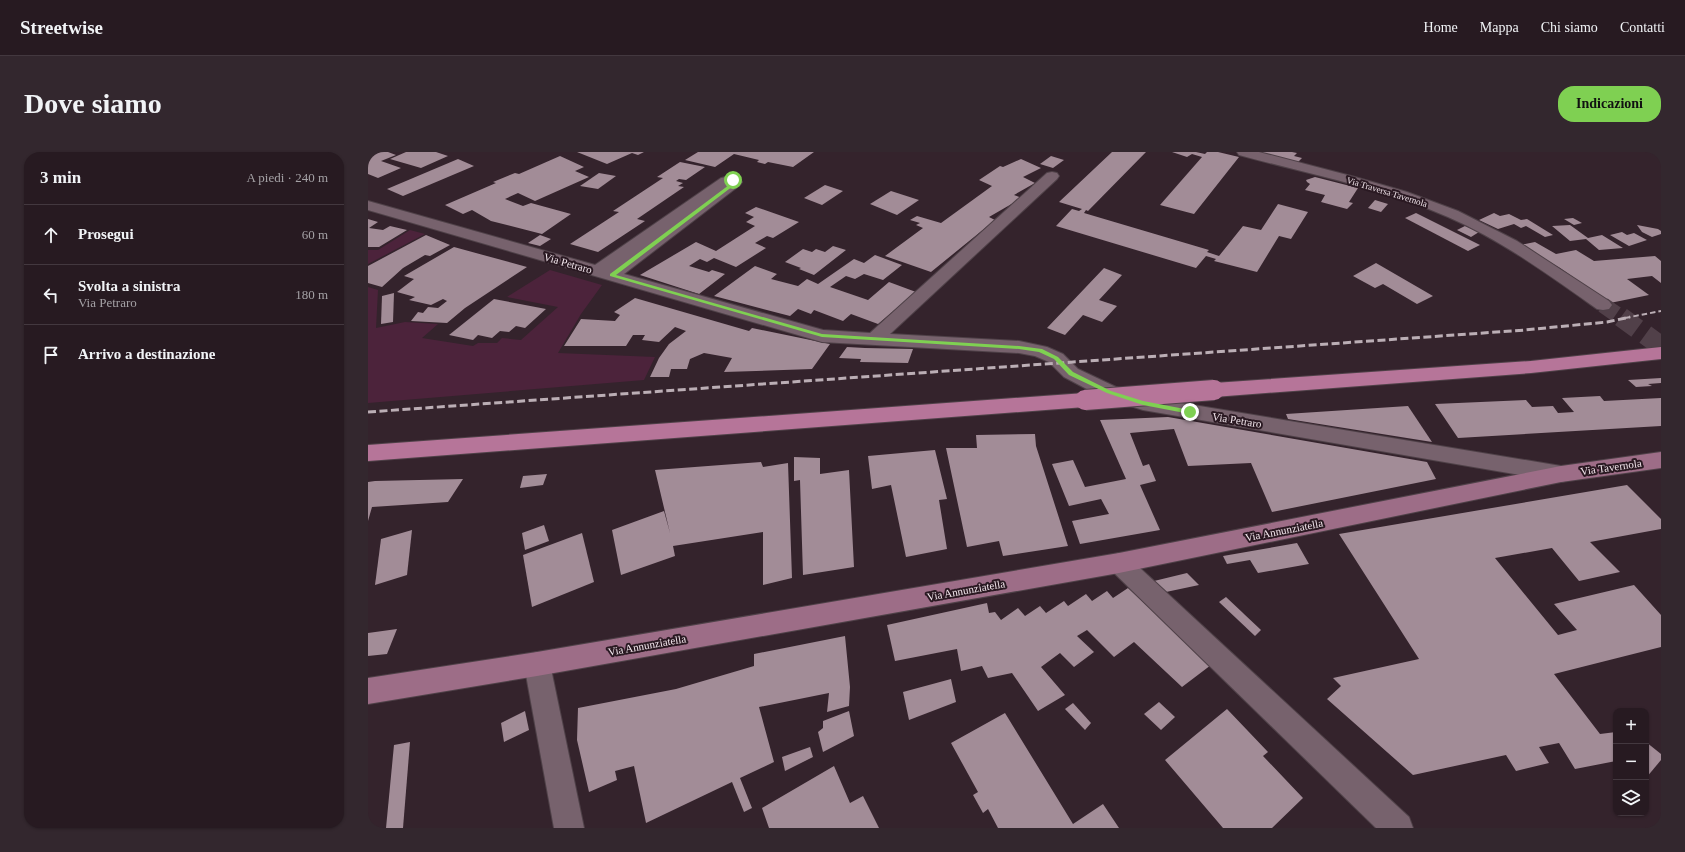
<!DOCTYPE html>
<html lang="it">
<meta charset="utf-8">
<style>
body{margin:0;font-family:"Times New Roman",serif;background:#33272e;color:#f1f3f6}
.controls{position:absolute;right:12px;bottom:12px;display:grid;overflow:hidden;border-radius:8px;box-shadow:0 1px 3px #0004}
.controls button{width:36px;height:36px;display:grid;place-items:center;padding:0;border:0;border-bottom:1px solid #43383f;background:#271a21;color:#f1f3f6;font:20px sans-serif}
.stop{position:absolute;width:12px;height:12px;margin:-9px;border:3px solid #7fd052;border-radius:50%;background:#fff}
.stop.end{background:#7fd052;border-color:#fff;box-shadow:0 1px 4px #0008}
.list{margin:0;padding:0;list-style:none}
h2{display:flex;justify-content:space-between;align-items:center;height:52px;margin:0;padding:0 16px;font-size:17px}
h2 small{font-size:13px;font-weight:400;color:#a4a1a5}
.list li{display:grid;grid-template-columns:26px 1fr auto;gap:12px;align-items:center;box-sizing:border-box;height:60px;padding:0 16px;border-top:1px solid #43383f}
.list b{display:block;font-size:15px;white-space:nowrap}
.list p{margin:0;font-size:13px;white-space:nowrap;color:#a4a1a5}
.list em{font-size:13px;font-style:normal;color:#a4a1a5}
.icon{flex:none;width:22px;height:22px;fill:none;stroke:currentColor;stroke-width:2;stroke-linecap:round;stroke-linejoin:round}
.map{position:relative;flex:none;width:1293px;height:676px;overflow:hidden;border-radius:16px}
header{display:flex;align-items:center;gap:24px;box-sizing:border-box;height:56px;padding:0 20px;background:#271a21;border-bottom:1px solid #43383f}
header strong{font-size:19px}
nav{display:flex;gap:22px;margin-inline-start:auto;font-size:14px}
.intro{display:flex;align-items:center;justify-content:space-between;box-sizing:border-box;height:96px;padding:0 24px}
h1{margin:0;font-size:28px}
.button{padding:10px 18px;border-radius:16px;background:#7fd052;color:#111;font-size:14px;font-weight:700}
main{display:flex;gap:24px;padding:0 24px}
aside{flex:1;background:#271a21;border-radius:16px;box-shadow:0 1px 3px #0004}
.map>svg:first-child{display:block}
.green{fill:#4c233b}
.building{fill:#a28c97}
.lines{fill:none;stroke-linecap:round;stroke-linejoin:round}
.minor-tunnel-far1{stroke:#514049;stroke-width:16;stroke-dasharray:16 8;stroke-linecap:butt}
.minor-tunnel{stroke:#514049;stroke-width:20;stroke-dasharray:20 10;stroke-linecap:butt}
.minor-casing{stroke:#4f4148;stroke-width:2}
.major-casing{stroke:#4f4148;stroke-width:2}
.highway-casing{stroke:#4f4148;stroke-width:2}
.minor{fill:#77626d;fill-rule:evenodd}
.major{fill:#9d6d87;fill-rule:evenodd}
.highway{fill:#b67599;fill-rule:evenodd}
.rail-far1{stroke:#bbaeb5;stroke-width:2;stroke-dasharray:5.5 3;stroke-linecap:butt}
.rail{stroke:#bbaeb5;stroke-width:3;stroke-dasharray:8 3.5;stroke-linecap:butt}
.highway-bridge-casing{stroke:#4f4148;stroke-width:22;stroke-linecap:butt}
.highway-bridge{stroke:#b67599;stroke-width:20}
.route{fill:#7fd052}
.labels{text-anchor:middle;stroke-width:4;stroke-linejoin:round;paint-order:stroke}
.far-street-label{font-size:9px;fill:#f3e7ed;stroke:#2a1922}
.street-label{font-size:11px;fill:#f3e7ed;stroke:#2a1922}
</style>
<header>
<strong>Streetwise</strong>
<nav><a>Home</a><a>Mappa</a><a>Chi siamo</a><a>Contatti</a></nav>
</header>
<div class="intro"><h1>Dove siamo</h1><a class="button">Indicazioni</a></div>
<main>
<aside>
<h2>3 min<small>A piedi · 240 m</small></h2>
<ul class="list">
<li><svg class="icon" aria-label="ahead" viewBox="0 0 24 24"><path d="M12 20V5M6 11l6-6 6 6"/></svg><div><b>Prosegui</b></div><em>60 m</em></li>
<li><svg class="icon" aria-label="left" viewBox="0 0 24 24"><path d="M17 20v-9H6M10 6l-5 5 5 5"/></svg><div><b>Svolta a sinistra</b><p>Via Petraro</p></div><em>180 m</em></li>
<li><svg class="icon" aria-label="arrive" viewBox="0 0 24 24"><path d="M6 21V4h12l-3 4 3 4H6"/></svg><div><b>Arrivo a destinazione</b></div></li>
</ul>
</aside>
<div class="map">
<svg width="1293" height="676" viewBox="0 0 1293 676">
<rect width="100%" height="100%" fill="#34232c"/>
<g class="green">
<polygon points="42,78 57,82 0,112 0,98 10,98"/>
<polygon points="182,118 234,133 213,162 190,201 287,205 276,228 0,251 0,135 10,138 8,176 37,170 70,172 54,186 105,194 110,191 129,191 134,186 153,188 190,155 139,145"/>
</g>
<g class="building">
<polygon points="9,0 20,0 28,3 13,9 33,16 10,26 0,22 0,4"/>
<polygon points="38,0 68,0 80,4 53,16 22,7"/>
<polygon points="209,0 276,0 270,3 264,1 239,12"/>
<polygon points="330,0 446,0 425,15 400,10 397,12 389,10 391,8 366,2 347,15 317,8"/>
<polygon points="744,0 778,0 720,59 718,58 716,61 841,98 839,100 851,104 875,74 893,78 910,52 940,60 923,87 911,84 889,120 846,109 848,107 838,104 828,116 688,74 704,57 711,59 714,57 691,50"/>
<polygon points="804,0 828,0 837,2 839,0 850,0 871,5 826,62 792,53 834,5 824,2 819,5"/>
<polygon points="889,0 924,0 929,1 926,4 934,6 929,11"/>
<polygon points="192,4 216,15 207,19 221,25 167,49 150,41 137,47 155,54 163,51 203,62 174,82 123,69 104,58 95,62 77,53 128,31 125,30 147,21 151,22"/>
<polygon points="683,4 696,8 685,16 672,12"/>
<polygon points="90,7 106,14 35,44 19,37"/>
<polygon points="653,7 673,16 655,25 667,31 646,43 654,46 621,65 627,68 563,120 517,104 555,76 548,73 552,71 542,68 549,64 573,71 624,34 611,28 632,14 635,15"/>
<polygon points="312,10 337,15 318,28 311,27 308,29 315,31 310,34 316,35 269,67 277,69 230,100 202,92 251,60 245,59 295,26 289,25"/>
<polygon points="231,21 248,24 230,37 212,34"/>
<polygon points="947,25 990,36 981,50 985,51 979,57 953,50 957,43 937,38 942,32 939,30 938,28"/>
<polygon points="457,33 475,39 454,53 436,46"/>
<polygon points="523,39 551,48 529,63 502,52"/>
<polygon points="1007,48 1020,52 1013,60 1000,56"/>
<polygon points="388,55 431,70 405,86 399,84 387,91 398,96 368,115 346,106 339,110 332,107 321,114 341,120 344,118 357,122 331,142 272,123 328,90 348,99 387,74 378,70 386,65 377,61"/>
<polygon points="1048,61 1112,93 1100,99 1037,66"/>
<polygon points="1126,61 1132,64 1141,62 1153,68 1159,67 1185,83 1177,85 1158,74 1153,76 1146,72 1130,77 1111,68"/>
<polygon points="1205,66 1214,71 1206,73 1196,67"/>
<polygon points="0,67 10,70 1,76 15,78 22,74 39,78 11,95 0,95"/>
<polygon points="1202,73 1220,86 1234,83 1255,96 1231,98 1218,87 1202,89 1184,74"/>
<polygon points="1269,73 1290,77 1293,79 1293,82 1284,85 1274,80"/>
<polygon points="1097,74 1111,80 1103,85 1089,78"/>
<polygon points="1254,80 1259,83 1266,81 1279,88 1261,94 1242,83"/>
<polygon points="58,83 82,93 62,104 57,103 35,116 14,135 0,131 0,114"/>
<polygon points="172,83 183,87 172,94 160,91"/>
<polygon points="1167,90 1188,102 1208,98 1226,109 1287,104 1293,109 1293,131 1284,124 1259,127 1281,143 1242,151 1192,116 1152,93"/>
<polygon points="465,94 478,98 446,123 431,117 433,116 417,110 435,97 444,100 448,97 457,100"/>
<polygon points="86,95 159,115 97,156 79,171 43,169 50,160 55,161 60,155 70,156 79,149 75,147 63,153 41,148 47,145 29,140 46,127 36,124"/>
<polygon points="507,103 534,113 515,128 496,122 487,127 478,124 462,135 500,148 521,130 548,140 510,172 483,162 475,169 446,158 443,162 430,157 422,164 346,144 387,114 409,122 403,127 430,134 439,127 450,132 486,107 496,111"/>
<polygon points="1008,111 1065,144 1049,152 1015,132 1007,136 985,124"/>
<polygon points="736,116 754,123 731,148 749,154 734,170 715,163 697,183 679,176"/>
<polygon points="26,141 25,170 13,172 14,144"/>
<polygon points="267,146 381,179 384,176 462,192 444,217 356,220 364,206 336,201 322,207 319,217 303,217 301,225 282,225 291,206 301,192 318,179 307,175 291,190 274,188 277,183 265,183 258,194 196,194 213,167 247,169 252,163 246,160"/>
<polygon points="126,147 178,157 157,176 148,174 141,180 132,179 124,186 110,183 105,188 81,183"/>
<polygon points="479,195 497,196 545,197 540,211 492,210 493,207 471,206"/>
<polygon points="1293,226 1293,231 1280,232 1284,234 1268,235 1260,228"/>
<polygon points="1232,244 1236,249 1293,246 1293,274 1090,286 1067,252 1158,248 1164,255 1185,254 1190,261 1206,260 1194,246"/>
<polygon points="1040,254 1064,290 920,267 918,262"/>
<polygon points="800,265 1059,310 1068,327 904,360 883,311 820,314 806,277 762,281 775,314 781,312 788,329 772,333 792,378 712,392 704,369 741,362 733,347 701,354 684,312 705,308 717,335 758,327 732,268"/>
<polygon points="667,282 668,294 700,394 635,404 631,389 599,395 578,296 609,296 608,283"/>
<polygon points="567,298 579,347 571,348 579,397 538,405 523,333 504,337 500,304"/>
<polygon points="426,305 452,306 452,322 481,318 486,415 435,423 432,328 426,329"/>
<polygon points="393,310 395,315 420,311 424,426 395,433 395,380 305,394 307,404 253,423 244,378 296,359 302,381 287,318"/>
<polygon points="179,322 175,333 152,336 155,324"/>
<polygon points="95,327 80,350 4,355 0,369 0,330 7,329"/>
<polygon points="1259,333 1293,367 1293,377 1222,390 1252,420 1211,429 1184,396 1127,406 1190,483 1209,478 1186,452 1266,433 1293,463 1293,495 1186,522 1232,582 1248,580 1248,609 1207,617 1191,591 1171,595 1181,611 1148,619 1138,603 1045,623 959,547 973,534 965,526 1051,507 971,382"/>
<polygon points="176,373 181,389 157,398 154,381"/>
<polygon points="44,378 39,423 7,433 13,387"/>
<polygon points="214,381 226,430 164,455 155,403"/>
<polygon points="929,391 941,412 890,421 882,408 859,412 855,404"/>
<polygon points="819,421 831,433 798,440 786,429"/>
<polygon points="760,436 843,513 814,535 766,490 746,505 719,478 709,484 726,500 706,515 692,501 673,515 697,543 670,559 644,521 620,526 614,514 593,519 589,497 527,509 519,473 619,451 621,461 627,460 633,468 650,456 657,464 672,454 678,461 696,449 700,454 718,442 724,449 739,439 745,446"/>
<polygon points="858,445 893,478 887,484 851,450"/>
<polygon points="29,477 19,502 0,504 0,481"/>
<polygon points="477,484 482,535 481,554 459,560 461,541 391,555 406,610 372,626 384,656 376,660 364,630 278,671 266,614 247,619 249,628 221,640 209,588 210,556 308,537 386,514 386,502"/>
<polygon points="583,527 588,550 541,568 535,540"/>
<polygon points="791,550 807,565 793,578 776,562"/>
<polygon points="705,551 723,571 717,578 697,557"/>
<polygon points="859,557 900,600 895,604 935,646 904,676 855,676 797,608"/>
<polygon points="157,559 161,578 136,590 133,571"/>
<polygon points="481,559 486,584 455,600 450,580 455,576 455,569"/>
<polygon points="637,561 705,672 735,652 751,676 630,676 620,657 615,661 605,643 610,640 583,591"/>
<polygon points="42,590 35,676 18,676 26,593"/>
<polygon points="1278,590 1293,602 1293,608 1278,626"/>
<polygon points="442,595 445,605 417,619 414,605"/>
<polygon points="466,614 482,651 495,644 511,676 401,676 394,656"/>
</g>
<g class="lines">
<polyline class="minor-tunnel-far1" points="1235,153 1254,166"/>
<polyline class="minor-tunnel" points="1253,165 1293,194"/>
<g class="minor-casing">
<g id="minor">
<path d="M869,0H891L987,25L1039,40L1090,59L1149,89L1241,149L1244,153L1241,157L1235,158L1229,157C1181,123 1133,88 1080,65C1013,36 941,22 871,3Z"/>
<path d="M684,20L689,21L691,24L689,27L522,182L651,189L679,195L695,202L710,217L748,235L777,245L1193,314L1201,316L1204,322L1201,328L1193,330L775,258L734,245L696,225L681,210L667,204L651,201L454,190L0,58V49L227,113L353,26C362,24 369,22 374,30L372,33L256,122L455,178L502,181L679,21Z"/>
<polygon points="751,401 759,404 1041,665 1045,676 1008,676 743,418 739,411 743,404"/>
<polygon points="169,500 178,503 182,512 216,676 186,676 156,512 160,503"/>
</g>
</g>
<g class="major-casing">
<polygon id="major" points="1293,300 1293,316 1193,330 751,421 169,524 0,552 0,526 169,500 751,401 1193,314"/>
</g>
<g class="highway-casing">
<g id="highway">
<polygon points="1293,195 1293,207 1163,221 846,245 839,243 836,238 839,233 846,231 1163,209"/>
<polygon points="717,241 724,243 727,248 724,253 717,255 0,309 0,293"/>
</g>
</g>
<use href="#minor" class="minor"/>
<use href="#major" class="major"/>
<use href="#highway" class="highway"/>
<polyline class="rail-far1" points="1257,166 1293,159"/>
<polyline class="rail" points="0,260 1157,178 1239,170 1262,165"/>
<g class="highway-bridge-casing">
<polyline id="highway-bridge" points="717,248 846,238"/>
</g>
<use href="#highway-bridge" class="highway-bridge"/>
</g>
<polygon class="route" points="363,27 366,27 369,31 248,123 454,182 651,194 674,197 690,205 705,220 743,239 775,249 822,258 825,260 822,262 775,253 739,241 701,223 686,207 671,200 651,197 454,185 242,124 242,122 365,30"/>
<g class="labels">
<g class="far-street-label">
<text transform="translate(1019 40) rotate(17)" y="3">Via Traversa Tavernola</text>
</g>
<g class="street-label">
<text transform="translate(200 111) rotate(16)" y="4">Via Petraro</text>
<text transform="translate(869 268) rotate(9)" y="4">Via Petraro</text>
<text transform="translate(1243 315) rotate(-8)" y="4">Via Tavernola</text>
<text transform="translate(916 378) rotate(-11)" y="4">Via Annunziatella</text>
<text transform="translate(598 438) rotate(-10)" y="4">Via Annunziatella</text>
<text transform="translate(279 493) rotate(-10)" y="4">Via Annunziatella</text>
</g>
</g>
</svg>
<div class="controls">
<button>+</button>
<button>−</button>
<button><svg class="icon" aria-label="layers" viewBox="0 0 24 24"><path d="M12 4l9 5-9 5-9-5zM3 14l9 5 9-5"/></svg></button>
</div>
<div class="stop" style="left:365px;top:28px"></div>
<div class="stop end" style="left:822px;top:260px"></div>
</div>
</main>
